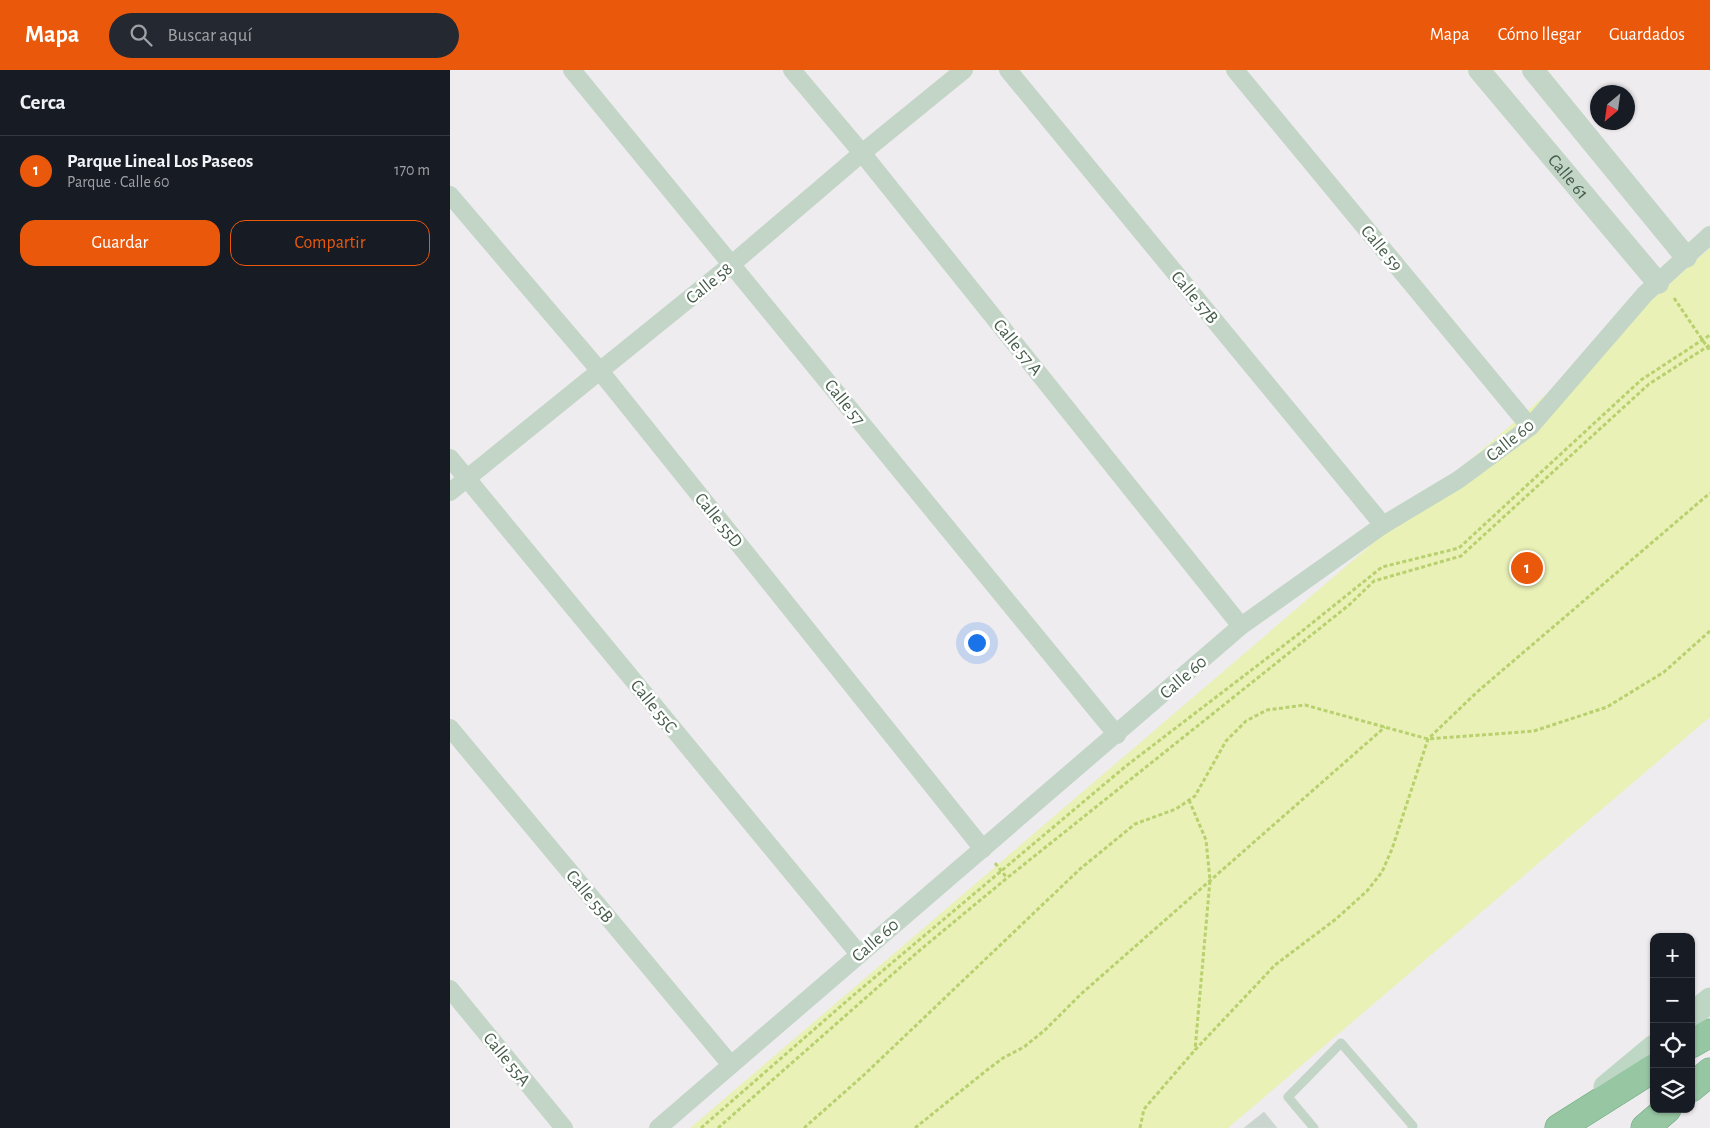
<!DOCTYPE html>
<html lang="es">
<meta charset="utf-8">
<style>
body{margin:0;font-family:"Alegreya Sans",sans-serif;background:#242831;color:#f1f3f6}
.controls{position:absolute;right:15px;bottom:15px;display:grid;overflow:hidden;border-radius:10px;box-shadow:0 1px 4px #0004}
.controls button{width:45px;height:45px;display:grid;place-items:center;padding:0;border:0;border-bottom:1px solid #363941;background:#171b24;color:#f1f3f6;font:25px sans-serif}
.compass{position:absolute;left:1140px;top:15px;width:45px;height:45px;border-radius:50%;background:#171b24;box-shadow:0 1px 4px #0004;rotate:209deg}
.you{position:absolute;left:526px;top:572px;width:18px;height:18px;margin:-12px;border:4px solid #fff;border-radius:50%;background:#1a73e8;box-shadow:0 0 0 8px #1a73e833}
.badge{display:grid;place-items:center;width:32px;height:32px;border-radius:50%;background:#ea580c;color:#fff;font-size:16px;font-weight:700}
.pin{position:absolute;translate:-50% -50%;border:2px solid #fff;box-shadow:0 1px 5px #0006}
.list{margin:0;padding:0;list-style:none}
h2{display:flex;justify-content:space-between;align-items:center;height:65px;margin:0;padding:0 20px;font-size:21px}
h2 small{font-size:16px;font-weight:400;color:#9ea1a6}
.list li{display:grid;grid-template-columns:32px 1fr auto;gap:15px;align-items:center;box-sizing:border-box;height:70px;padding:0 20px;border-top:1px solid #363941}
.list b{display:block;font-size:19px;white-space:nowrap}
.list p{margin:0;font-size:16px;white-space:nowrap;color:#9ea1a6}
.list em{font-size:16px;font-style:normal;color:#9ea1a6}
.actions{display:flex;gap:10px;padding:15px 20px}
.actions a{flex:1;padding:11px 0;border:1px solid #ea580c;border-radius:15px;text-align:center;font-size:18px;color:#ea580c}
.actions .main{background:#ea580c;color:#fff}
.icon{flex:none;width:28px;height:28px;fill:none;stroke:currentColor;stroke-width:2;stroke-linecap:round;stroke-linejoin:round}
.map{position:relative;flex:none;width:1260px;height:1058px;overflow:hidden}
header{display:flex;align-items:center;gap:30px;box-sizing:border-box;height:70px;padding:0 25px;background:#ea580c;color:#fff}
header strong{font-size:24px}
nav{display:flex;gap:28px;margin-inline-start:auto;font-size:18px}
.search{width:350px;height:45px;background:#242831;display:flex;align-items:center;gap:12px;box-sizing:border-box;padding:0 18px;border-radius:28px;color:#9ea1a6;font-size:19px}
main{display:flex}
aside{flex:1;background:#171b24}
.map>svg:first-child{display:block}
.green{fill:#e9f1b7}
.building{fill:#cbd5cf;stroke:#d0d9d4}
.lines{fill:none;stroke-linecap:round;stroke-linejoin:round}
.trunk-casing{stroke:#6cab7d;stroke-width:29}
.path{stroke:#b8d06e;stroke-width:3;stroke-dasharray:4 2.5;stroke-linecap:butt}
.service{stroke:#c2d5c6;stroke-width:9}
.minor{stroke:#c2d5c6;stroke-width:18}
.tertiary{stroke:#c2d5c6;stroke-width:22}
.secondary{stroke:#bed7c4;stroke-width:25}
.trunk{stroke:#96c6a2;stroke-width:28}
.labels{text-anchor:middle;stroke-width:5;stroke-linejoin:round;paint-order:stroke}
.street-label{font-size:18px;fill:#445b49;stroke:#fff}
</style>
<header>
<strong>Mapa</strong>
<div class="search"><svg class="icon" aria-label="search" viewBox="0 0 24 24"><circle cx="10" cy="10" r="6"/><path d="M15 15l6 6"/></svg>Buscar aquí</div>
<nav><a>Mapa</a><a>Cómo llegar</a><a>Guardados</a></nav>
</header>
<main>
<aside>
<h2>Cerca<small></small></h2>
<ul class="list">
<li><span class="badge">1</span><div><b>Parque Lineal Los Paseos</b><p>Parque · Calle 60</p></div><em>170 m</em></li>
</ul>
<div class="actions"><a class="main">Guardar</a><a>Compartir</a></div>
</aside>
<div class="map">
<svg width="1260" height="1058" viewBox="0 0 1260 1058">
<rect width="100%" height="100%" fill="#efecf0"/>
<polygon class="green" points="1260,178 1260,647 778,1058 240,1058 1068,349"/>
<polygon class="building" points="814,1042 827,1058 794,1058"/>
<g class="lines">
<g class="trunk-casing">
<g id="trunk">
<polyline points="1241,974 1260,963"/>
<polyline points="1241,1018 1260,1002"/>
<polyline points="1109,1058 1204,998"/>
<polyline points="1195,1058 1217,1039"/>
</g>
</g>
<g class="path">
<polyline points="1224,228 1260,281"/>
<polyline points="739,730 756,770 760,810 745,980"/>
<polyline points="545,793 557,808"/>
<polyline points="251,1058 399,929 676,696 846,566 932,497 1009,478 1191,310 1260,265"/>
<polyline points="268,1058 470,880 557,808 899,535 924,511 1011,486 1199,314 1260,275"/>
<polyline points="354,1058 415,1004 630,799 685,754 726,739 745,726 776,671 796,651 817,640 855,635 978,669 1084,661 1157,637 1214,602 1260,561"/>
<polyline points="465,1058 537,1000 553,988 574,977 595,960 631,924 935,657"/>
<polyline points="690,1058 694,1039 745,980 825,895 886,849 917,821 932,802 942,779 978,669 1027,622 1260,423"/>
</g>
<polyline class="service" points="864,1058 838,1027 891,973 963,1056 962,1058"/>
<g class="minor">
<polyline points="122,0 667,665"/>
<polyline points="342,0 412,83 791,556"/>
<polyline points="558,0 933,455"/>
<polyline points="785,0 1080,357"/>
<polyline points="0,125 150,301 533,779"/>
<polyline points="0,388 409,884"/>
<polyline points="0,422 282,194 412,83 514,0"/>
<polyline points="0,658 281,995"/>
<polyline points="0,919 114,1058"/>
<polyline points="208,1058 791,556 933,455 1008,410 1080,357 1195,224 1260,165"/>
</g>
<g class="tertiary">
<path id="s1" d="M1029,0L1208,213"/>
<polyline points="1083,0 1236,187"/>
</g>
<g class="secondary">
<polyline points="1241,946 1260,930"/>
<polyline points="1156,1017 1204,977"/>
</g>
<use href="#trunk" class="trunk"/>
</g>
<g class="labels">
<g class="street-label">
<text dy="6" stroke="none"><textPath href="#s1" startOffset="139">Calle 61</textPath></text>
<text transform="translate(932 178) rotate(50)" y="6">Calle 59</text>
<text transform="translate(259 213) rotate(-39)" y="6">Calle 58</text>
<text transform="translate(745 227) rotate(50)" y="6">Calle 57B</text>
<text transform="translate(568 277) rotate(51)" y="6">Calle 57 A</text>
<text transform="translate(395 332) rotate(51)" y="6">Calle 57</text>
<text transform="translate(1060 370) rotate(-39)" y="6">Calle 60</text>
<text transform="translate(269 450) rotate(51)" y="6">Calle 55D</text>
<text transform="translate(733 607) rotate(-41)" y="6">Calle 60</text>
<text transform="translate(204 636) rotate(51)" y="6">Calle 55C</text>
<text transform="translate(140 826) rotate(50)" y="6">Calle 55B</text>
<text transform="translate(425 870) rotate(-41)" y="6">Calle 60</text>
<text transform="translate(57 989) rotate(51)" y="6">Calle 55A</text>
</g>
</g>
</svg>
<div class="controls">
<button>+</button>
<button>−</button>
<button><svg class="icon" aria-label="locate" viewBox="0 0 24 24"><circle cx="12" cy="12" r="6"/><path d="M12 2v4M12 18v4M2 12h4M18 12h4"/></svg></button>
<button><svg class="icon" aria-label="layers" viewBox="0 0 24 24"><path d="M12 4l9 5-9 5-9-5zM3 14l9 5 9-5"/></svg></button>
</div>
<svg class="compass" viewBox="-18 -18 36 36"><path d="M0-13l5 13h-10z" fill="#e53935"/><path d="M0 13l5-13h-10z" fill="#9ea1a6"/></svg>
<div class="you"></div>
<div class="pin badge" style="left:1077px;top:498px">1</div>
</div>
</main>
